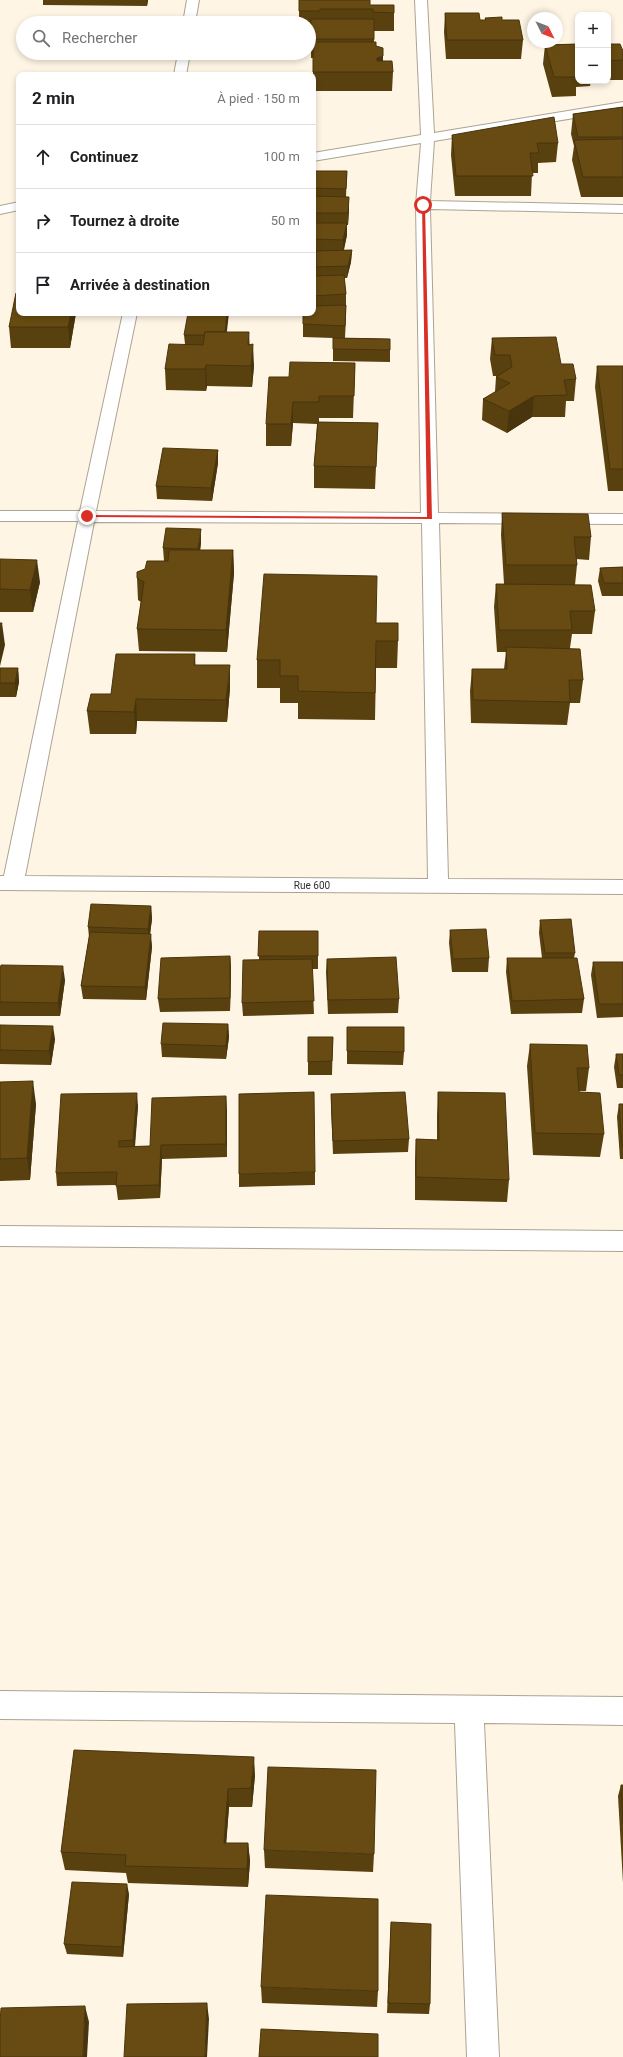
<!DOCTYPE html>
<html lang="fr">
<meta charset="utf-8">
<style>
body{margin:0;font-family:Roboto,sans-serif;background:#f2f2f2;color:#202124}
.controls{position:absolute;right:12px;top:12px;display:grid;overflow:hidden;border-radius:8px;box-shadow:0 2px 6px #0003}
.controls button{width:36px;height:36px;display:grid;place-items:center;padding:0;border:0;border-bottom:1px solid #e0e0e0;background:#fff;color:#202124;font:20px sans-serif}
.compass{position:absolute;left:527px;top:12px;width:36px;height:36px;border-radius:50%;background:#fff;box-shadow:0 2px 6px #0003;rotate:132deg}
.stop{position:absolute;width:12px;height:12px;margin:-9px;border:3px solid #d93025;border-radius:50%;background:#fff}
.stop.end{background:#d93025;border-color:#fff;box-shadow:0 1px 4px #0008}
.list{margin:0;padding:0;list-style:none}
h2{display:flex;justify-content:space-between;align-items:center;height:52px;margin:0;padding:0 16px;font-size:17px}
h2 small{font-size:13px;font-weight:400;color:#757577}
.list li{display:grid;grid-template-columns:26px 1fr auto;gap:12px;align-items:center;box-sizing:border-box;height:64px;padding:0 16px;border-top:1px solid #e0e0e0}
.list b{display:block;font-size:15px;white-space:nowrap}
.list em{font-size:13px;font-style:normal;color:#757577}
.icon{flex:none;width:22px;height:22px;fill:none;stroke:currentColor;stroke-width:2;stroke-linecap:round;stroke-linejoin:round}
.map{position:relative;flex:none;width:623px;height:2057px;overflow:hidden}
.search{position:absolute;background:#fff;box-shadow:0 2px 6px #0003;left:16px;top:16px;width:300px;height:44px;display:flex;align-items:center;gap:10px;box-sizing:border-box;padding:0 14px;border-radius:22px;color:#757577;font-size:15px}
.panel{position:absolute;background:#fff;box-shadow:0 2px 6px #0003;left:16px;top:72px;width:300px;height:244px;border-radius:8px}
.map>svg:first-child{display:block}
.lines{fill:none;stroke-linecap:round;stroke-linejoin:round}
.minor-casing{stroke:#aca394;stroke-width:2}
.minor{fill:#fff;fill-rule:evenodd}
.wall{fill:#59400f}
.shaded-wall{fill:#48340d}
.building{fill:#674b12;stroke:#48340d}
.route{fill:#d93025}
.labels{text-anchor:middle;stroke-width:4;stroke-linejoin:round;paint-order:stroke}
.street-label{font-size:10px;fill:#322e28;stroke:#fff}
</style>
<div class="map">
<svg width="623" height="2057" viewBox="0 0 623 2057">
<rect width="100%" height="100%" fill="#fff5e5"/>
<g class="lines">
<g class="minor-casing">
<g id="minor">
<polygon points="187,0 199,0 195,23 183,23"/>
<path d="M415,0H427L434,133L623,102V110L434,141L430,201L623,205V213L430,209L438,513L623,514V524L439,523L448,879L623,880V894L0,890V876H4L78,521H0V511H80L123,313H137L96,511L421,513L416,205L421,143L313,161V153L421,135ZM94,522L422,523L428,879L25,876Z"/>
<polygon points="178,53 190,53 186,75 174,75"/>
<polygon points="19,202 19,210 0,214 0,206"/>
<polygon points="0,1226 623,1231 623,1251 0,1246"/>
<polygon points="0,1691 623,1697 623,1725 484,1723 499,2057 467,2057 455,1723 0,1719"/>
</g>
</g>
<use href="#minor" class="minor"/>
</g>
<g class="wall">
<polygon points="43,0 148,0 147,6 43,5"/>
<polygon points="299,0 370,5 394,13 394,31 374,31 374,42 383,61 393,72 392,91 313,91 313,58 311,58 311,30 309,30 309,23 299,23"/>
<polygon points="445,13 480,20 485,20 485,18 502,20 523,40 521,59 446,59 444,32"/>
<polygon points="578,44 578,81 591,81 590,86 576,87 576,96 552,97 543,64 545,45"/>
<polygon points="608,44 623,51 623,80 608,80"/>
<polygon points="623,107 623,197 581,197 572,160 574,146 571,134 573,114"/>
<polygon points="452,135 558,143 556,162 538,163 538,173 532,173 531,196 455,196 451,155"/>
<polygon points="347,171 346,197 349,209 348,225 347,225 347,235 344,250 352,250 351,262 347,278 344,278 346,294 346,317 345,338 390,339 390,362 333,361 333,338 303,337 303,324 313,313 313,276 316,276 316,252 313,252 313,172"/>
<polygon points="19,313 76,313 70,348 11,348 9,327"/>
<polygon points="227,332 249,345 254,366 252,387 207,386 206,391 166,390 165,369 185,344 184,335"/>
<polygon points="492,338 561,364 576,379 574,401 566,401 565,417 532,417 507,433 482,420 483,399 495,392 496,377 497,376 493,376 490,359"/>
<polygon points="355,363 353,418 319,418 319,422 378,423 375,489 314,488 314,466 317,424 293,423 291,446 266,446 266,424 289,377"/>
<polygon points="597,366 623,366 623,491 608,491 595,387"/>
<polygon points="218,450 218,463 212,501 157,499 156,486"/>
<polygon points="502,513 591,537 589,560 576,559 577,565 575,585 595,611 592,634 572,634 570,648 583,680 580,703 570,703 567,725 471,723 470,691 472,669 504,669 506,652 497,652 494,607 496,584 504,584 501,535"/>
<polygon points="201,542 200,550 233,550 234,573 227,652 139,651 137,629 141,602 138,600 137,578 164,561 163,548"/>
<polygon points="0,559 40,582 33,612 0,612"/>
<polygon points="623,567 623,596 602,596 598,581 600,568"/>
<polygon points="376,623 398,641 397,668 376,668 375,720 298,719 298,703 280,703 280,688 257,688 257,660"/>
<polygon points="195,665 230,688 227,722 137,721 136,734 90,734 87,711 111,694"/>
<polygon points="0,668 18,668 19,682 16,697 0,697"/>
<polygon points="151,906 152,919 150,934 152,947 146,1000 83,999 81,986 89,937 88,927"/>
<polygon points="540,920 575,953 574,958 584,999 582,1013 511,1014 506,972 507,958 542,958 539,933"/>
<polygon points="450,930 489,958 488,972 452,972 449,943"/>
<polygon points="259,931 318,931 318,969 312,969 314,1014 243,1016 242,1003 259,960"/>
<polygon points="230,956 231,969 230,1011 160,1012 158,999"/>
<polygon points="327,959 399,999 398,1013 328,1014 326,972"/>
<polygon points="593,962 623,962 623,1017 597,1018 591,975"/>
<polygon points="0,969 65,980 60,1016 0,1016"/>
<polygon points="228,1024 229,1037 226,1059 162,1057 161,1044"/>
<polygon points="0,1025 55,1039 51,1065 0,1064"/>
<polygon points="347,1027 404,1052 403,1065 347,1064"/>
<polygon points="333,1037 332,1075 308,1075 308,1062"/>
<polygon points="530,1044 589,1068 586,1091 579,1091 604,1134 600,1157 533,1155 527,1066"/>
<polygon points="616,1054 623,1054 623,1088 617,1088 614,1067"/>
<polygon points="0,1082 36,1104 30,1180 0,1181"/>
<polygon points="438,1092 509,1180 507,1202 415,1200 415,1161 416,1139 437,1140 437,1115"/>
<polygon points="331,1094 409,1139 408,1152 333,1154 331,1107"/>
<polygon points="226,1096 227,1157 162,1159 160,1198 118,1200 116,1185 57,1186 56,1173 138,1106 135,1147 150,1146"/>
<polygon points="619,1104 623,1104 623,1159 620,1159 617,1117"/>
<polygon points="315,1172 315,1185 239,1187 239,1174"/>
<polygon points="255,1775 252,1807 229,1807 226,1843 248,1843 250,1861 248,1887 128,1883 126,1873 65,1870 61,1852"/>
<polygon points="621,1785 623,1785 623,1883 618,1796"/>
<polygon points="264,1850 374,1854 373,1872 265,1868"/>
<polygon points="129,1894 123,1957 67,1954 64,1944"/>
<polygon points="391,1922 430,2004 429,2014 387,2013"/>
<polygon points="261,1987 378,1991 377,2007 262,2003"/>
</g>
<g class="shaded-wall">
<polygon points="146,0 148,0 147,6"/>
<polygon points="383,56 383,72 377,72 377,58"/>
<polygon points="349,197 349,209 348,225 348,213"/>
<polygon points="347,223 347,235 343,252 343,240"/>
<polygon points="352,250 351,262 347,278 348,266"/>
<polygon points="71,313 76,313 70,348 68,327"/>
<polygon points="227,313 229,313 225,348 224,335"/>
<polygon points="249,332 250,353 248,345"/>
<polygon points="253,344 254,366 252,387 251,366"/>
<polygon points="206,365 207,386 206,391 205,369"/>
<polygon points="534,396 532,417 507,433 509,411"/>
<polygon points="293,402 293,423 291,446 291,424"/>
<polygon points="218,450 218,463 212,501 211,488"/>
<polygon points="201,529 201,542 199,562 198,549"/>
<polygon points="233,550 234,573 227,652 226,630"/>
<polygon points="37,560 40,582 33,612 30,590"/>
<polygon points="2,623 5,645 0,666 0,630"/>
<polygon points="195,654 196,677 194,665"/>
<polygon points="230,665 230,688 227,722 226,700"/>
<polygon points="18,668 19,682 16,697 15,683"/>
<polygon points="136,699 137,721 136,734 134,712"/>
<polygon points="151,906 152,919 149,942 148,929"/>
<polygon points="151,934 152,947 146,1000 145,987"/>
<polygon points="230,956 231,969 230,1011"/>
<polygon points="63,966 65,980 60,1016 58,1003"/>
<polygon points="228,1024 229,1037 226,1059 226,1046"/>
<polygon points="53,1026 55,1039 51,1065 49,1051"/>
<polygon points="33,1081 36,1104 30,1180 27,1158"/>
<polygon points="137,1093 138,1106 134,1153 133,1140"/>
<polygon points="226,1096 227,1110 227,1157 226,1144"/>
<polygon points="161,1145 162,1159 160,1198 159,1185"/>
<polygon points="254,1757 255,1775 252,1807 251,1788"/>
<polygon points="228,1789 229,1807 225,1860 224,1843"/>
<polygon points="248,1843 250,1861 248,1887 247,1869"/>
<polygon points="127,1884 129,1894 123,1957 122,1947"/>
<polygon points="207,2003 209,2019 207,2057 205,2057"/>
<polygon points="85,2006 89,2022 87,2057 83,2057"/>
</g>
<g class="building">
<polygon points="299,0 370,0 370,5 394,5 394,13 373,12 373,9 320,9 320,11 299,11"/>
<polygon points="445,13 479,13 480,20 486,20 485,18 502,17 502,20 519,20 523,40 447,40"/>
<rect x="311" y="19" width="63" height="20"/>
<polygon points="313,42 376,42 376,46 383,48 383,56 377,58 377,61 392,61 393,72 313,72"/>
<polygon points="578,44 578,67 575,67 577,77 554,77 545,45"/>
<polygon points="608,44 620,44 623,51 623,60 608,61"/>
<polygon points="623,107 623,137 578,137 573,114"/>
<polygon points="554,117 558,143 537,143 539,153 530,153 533,176 456,176 452,135"/>
<polygon points="623,139 623,177 583,177 574,140"/>
<polygon points="313,172 313,171 347,171 346,189 313,188"/>
<polygon points="313,196 349,197 348,213 313,213"/>
<polygon points="313,223 347,223 343,240 313,239"/>
<polygon points="352,250 348,266 316,267 316,251"/>
<polygon points="344,275 346,294 313,296 313,276"/>
<polygon points="19,292 19,313 71,313 68,327 9,327 16,293"/>
<polygon points="346,305 345,326 303,324 303,313 313,313 313,306"/>
<polygon points="188,313 227,313 225,332 205,332 205,335 184,335"/>
<polygon points="205,332 249,332 248,345 253,344 251,366 206,365 205,369 165,369 169,344 203,345"/>
<polygon points="556,337 561,364 573,364 576,379 564,380 567,395 534,396 509,411 483,399 510,383 496,377 512,367 510,355 495,355 492,338"/>
<polygon points="333,338 390,339 390,350 333,349"/>
<polygon points="290,362 355,363 354,396 319,396 319,402 293,402 291,424 266,424 269,377 289,377"/>
<polygon points="597,366 623,366 623,469 610,469"/>
<polygon points="318,422 378,423 376,467 314,466"/>
<polygon points="163,448 218,450 211,488 156,486"/>
<polygon points="502,513 588,514 591,537 574,537 577,565 506,565"/>
<polygon points="166,528 201,529 198,549 163,548"/>
<polygon points="169,550 233,550 226,630 137,629 144,582 137,578 137,572 145,569 147,561 168,561"/>
<polygon points="0,559 37,560 30,590 0,589"/>
<polygon points="623,567 623,583 604,583 600,568"/>
<polygon points="264,574 377,576 376,623 398,623 398,641 376,641 375,693 298,691 298,676 280,676 280,660 257,660"/>
<polygon points="496,584 591,585 595,611 570,611 572,630 499,630"/>
<polygon points="0,623 2,623 0,630"/>
<polygon points="506,647 580,649 583,680 569,680 570,702 473,700 472,669 507,669"/>
<polygon points="116,654 195,654 194,665 230,665 226,700 136,699 134,712 87,711 91,694 111,694"/>
<polygon points="0,668 18,668 15,683 0,683"/>
<polygon points="91,904 151,906 148,929 88,927"/>
<polygon points="571,919 575,953 545,953 540,920"/>
<polygon points="486,929 489,958 453,959 450,930"/>
<polygon points="259,931 318,931 318,956 258,956"/>
<polygon points="90,932 151,934 145,987 81,986"/>
<polygon points="230,956 230,998 158,999 161,958"/>
<polygon points="396,957 399,999 328,1000 327,959"/>
<polygon points="507,958 577,958 584,999 512,1001"/>
<polygon points="312,959 314,1001 242,1003 243,960"/>
<polygon points="593,962 623,962 623,1004 599,1004"/>
<polygon points="1,965 63,966 58,1003 0,1002 0,969"/>
<polygon points="163,1023 228,1024 226,1046 161,1044"/>
<polygon points="0,1025 53,1026 49,1051 0,1050"/>
<polygon points="347,1027 404,1027 404,1052 347,1051"/>
<polygon points="308,1037 333,1037 332,1061 308,1062"/>
<polygon points="530,1044 587,1045 589,1068 577,1068 579,1092 600,1093 604,1134 535,1133"/>
<polygon points="616,1054 623,1054 623,1075 619,1075"/>
<polygon points="33,1081 27,1158 0,1159 0,1082"/>
<polygon points="314,1092 315,1172 239,1174 239,1094"/>
<polygon points="405,1092 409,1139 333,1141 331,1094"/>
<polygon points="438,1092 505,1093 509,1180 416,1177 416,1139 439,1140"/>
<polygon points="137,1093 133,1140 119,1141 119,1147 150,1146 152,1098 226,1096 226,1144 161,1145 159,1185 116,1186 117,1172 56,1173 61,1094"/>
<polygon points="619,1104 623,1104 623,1146 622,1146"/>
<polygon points="74,1750 254,1757 251,1788 228,1789 224,1843 248,1843 247,1869 125,1866 126,1855 61,1852"/>
<polygon points="268,1767 376,1770 374,1854 264,1850"/>
<polygon points="621,1785 623,1785 623,1824"/>
<polygon points="72,1882 127,1884 122,1947 64,1944"/>
<polygon points="266,1895 378,1899 378,1991 261,1987"/>
<polygon points="391,1922 431,1924 430,2004 388,2003"/>
<polygon points="207,2003 205,2057 124,2057 127,2004"/>
<polygon points="85,2006 83,2057 0,2057 0,2022 1,2008"/>
<polygon points="261,2029 378,2034 378,2057 259,2057"/>
</g>
<polygon class="route" points="422,204 425,205 432,519 86,517 87,515 427,517"/>
<g class="labels">
<g class="street-label">
<text x="312" y="889">Rue 600</text>
</g>
</g>
</svg>
<div class="controls">
<button>+</button>
<button>−</button>
</div>
<svg class="compass" viewBox="-18 -18 36 36"><path d="M0-13l5 13h-10z" fill="#e53935"/><path d="M0 13l5-13h-10z" fill="#757577"/></svg>
<div class="stop" style="left:423px;top:205px"></div>
<div class="stop end" style="left:87px;top:516px"></div>
<div class="search"><svg class="icon" aria-label="search" viewBox="0 0 24 24"><circle cx="10" cy="10" r="6"/><path d="M15 15l6 6"/></svg>Rechercher</div>
<section class="panel">
<h2>2 min<small>À pied · 150 m</small></h2>
<ul class="list">
<li><svg class="icon" aria-label="ahead" viewBox="0 0 24 24"><path d="M12 20V5M6 11l6-6 6 6"/></svg><div><b>Continuez</b></div><em>100 m</em></li>
<li><svg class="icon" aria-label="right" viewBox="0 0 24 24"><path d="M7 20v-9h11M14 6l5 5-5 5"/></svg><div><b>Tournez à droite</b></div><em>50 m</em></li>
<li><svg class="icon" aria-label="arrive" viewBox="0 0 24 24"><path d="M6 21V4h12l-3 4 3 4H6"/></svg><div><b>Arrivée à destination</b></div></li>
</ul>
</section>
</div>
